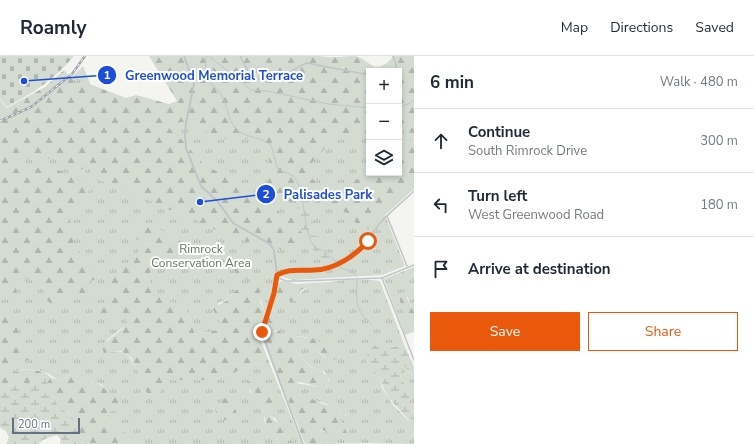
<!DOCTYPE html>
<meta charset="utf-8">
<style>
body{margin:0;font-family:"Nunito Sans",sans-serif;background:#f6f6f7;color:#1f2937}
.controls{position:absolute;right:12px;top:12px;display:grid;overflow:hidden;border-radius:0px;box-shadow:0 2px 6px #0003}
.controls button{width:36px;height:36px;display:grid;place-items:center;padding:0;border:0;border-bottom:1px solid #e0e1e3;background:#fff;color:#1f2937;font:20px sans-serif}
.scale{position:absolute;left:12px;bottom:10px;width:68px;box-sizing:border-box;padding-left:4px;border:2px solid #637182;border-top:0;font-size:11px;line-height:14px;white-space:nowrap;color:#637182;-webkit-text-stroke:3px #fff;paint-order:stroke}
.stop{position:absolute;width:12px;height:12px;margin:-9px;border:3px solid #ea580c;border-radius:50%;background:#fff}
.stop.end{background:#ea580c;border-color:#fff;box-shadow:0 1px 4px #0008}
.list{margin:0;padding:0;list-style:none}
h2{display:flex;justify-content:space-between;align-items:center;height:52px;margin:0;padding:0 16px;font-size:17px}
h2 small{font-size:13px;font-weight:400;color:#747a83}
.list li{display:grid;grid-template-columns:26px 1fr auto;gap:12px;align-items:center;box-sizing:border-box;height:64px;padding:0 16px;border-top:1px solid #e0e1e3}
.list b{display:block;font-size:15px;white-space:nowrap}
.list p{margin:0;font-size:13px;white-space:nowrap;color:#747a83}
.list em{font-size:13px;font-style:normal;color:#747a83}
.actions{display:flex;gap:8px;padding:12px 16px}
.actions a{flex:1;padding:9px 0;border:1px solid #ea580c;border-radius:0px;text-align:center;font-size:14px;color:#ea580c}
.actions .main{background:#ea580c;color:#fff}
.icon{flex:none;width:22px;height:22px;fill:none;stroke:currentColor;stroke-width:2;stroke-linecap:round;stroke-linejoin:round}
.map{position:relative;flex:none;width:414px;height:388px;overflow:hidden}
header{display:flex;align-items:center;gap:24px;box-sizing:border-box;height:56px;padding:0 20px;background:#fff;border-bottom:1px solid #e0e1e3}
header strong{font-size:19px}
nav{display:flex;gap:22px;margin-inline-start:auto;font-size:14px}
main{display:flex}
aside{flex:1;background:#fff}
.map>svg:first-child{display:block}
.grass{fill:url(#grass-tufts)}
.forest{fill:url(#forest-firs)}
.wetland{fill:url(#wetland-marsh)}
.cemetery{fill:url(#cemetery-stones)}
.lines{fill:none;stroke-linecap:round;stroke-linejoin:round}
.stream{stroke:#bdc6cc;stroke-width:1}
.minor{stroke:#c1c4c8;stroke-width:1.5}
.tertiary{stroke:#c1c4c8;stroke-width:2}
.rail-casing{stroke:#a2a7ad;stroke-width:2.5}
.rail{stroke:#fff;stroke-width:1;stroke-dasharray:3;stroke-linecap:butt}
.route{stroke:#ea580c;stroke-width:5}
.labels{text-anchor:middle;stroke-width:4;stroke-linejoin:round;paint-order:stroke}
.park-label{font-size:12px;fill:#647962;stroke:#fff}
.leader{fill:none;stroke:#1d4ed8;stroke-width:1.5}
.callout-dot{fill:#1d4ed8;stroke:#fff;stroke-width:1.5}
.mark-label{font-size:12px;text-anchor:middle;font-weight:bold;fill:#fff}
.callout-label{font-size:13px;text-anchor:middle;font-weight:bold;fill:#1d4ed8;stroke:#fff;stroke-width:4;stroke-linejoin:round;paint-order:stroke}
</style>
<header>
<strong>Roamly</strong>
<nav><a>Map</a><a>Directions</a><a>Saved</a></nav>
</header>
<main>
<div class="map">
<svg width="414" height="388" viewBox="0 0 414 388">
<defs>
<pattern id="grass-tufts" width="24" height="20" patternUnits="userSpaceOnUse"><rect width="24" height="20" fill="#d4dbd1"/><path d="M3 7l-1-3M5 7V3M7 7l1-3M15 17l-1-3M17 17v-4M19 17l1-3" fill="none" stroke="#b0b6af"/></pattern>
<pattern id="forest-firs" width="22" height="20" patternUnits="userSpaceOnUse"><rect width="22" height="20" fill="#d4dbd1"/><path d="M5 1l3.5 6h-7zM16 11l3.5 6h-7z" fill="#b0b6af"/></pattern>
<pattern id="wetland-marsh" width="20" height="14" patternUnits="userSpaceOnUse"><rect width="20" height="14" fill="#d4dbd1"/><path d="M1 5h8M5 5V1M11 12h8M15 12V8" fill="none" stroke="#b0b6af"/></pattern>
<pattern id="cemetery-stones" width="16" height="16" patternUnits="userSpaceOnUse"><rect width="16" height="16" fill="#d4dbd1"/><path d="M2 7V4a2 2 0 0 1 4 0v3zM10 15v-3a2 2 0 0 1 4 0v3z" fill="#b0b6af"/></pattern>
</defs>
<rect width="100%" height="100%" fill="#f4f5f0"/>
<g class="grass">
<path d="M414,0V133L385,159L405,210L382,219L293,224L285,222L275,216L273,234L265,256L259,240L233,237L229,243L218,247L222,273L195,279L184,249L168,246L125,262L128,265L126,269L107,284L104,297C131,293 127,299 140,318C145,326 154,332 160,338L161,329L167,324H214L250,310L269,306L302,388H291L275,362L270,360V356L256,325L248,326C247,337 259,346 263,355C265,359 264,361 264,364C266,373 278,379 279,388H127L129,382L105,363L106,358L111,355V339L101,328L96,326L88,330L70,319C58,330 55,320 45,316C43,315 28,313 26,313C20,314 16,317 10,317V311L28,304V301L0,311V69L55,38L83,10L102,56H185L369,21V117H399V21Z"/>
<polygon points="414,211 414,256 407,240 406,258 414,270 414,276 405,279 384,223"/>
<path d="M380,225L404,288C398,291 394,292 387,288L372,291L367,310L381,321L382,332L393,349L411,367L414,372V388L366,387L328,388C324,383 317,385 312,382L311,378C321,372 331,376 341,381L347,376L343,372L340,363L347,359L343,358L337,351L300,340L295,337L293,331L296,327L319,331L327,330L329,324L325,316C310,314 304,304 295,294V290L301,287L316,294L325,302L336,296L306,281L295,280L290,275L280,281L277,274L269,278L266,277L264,273L274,262L275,254L269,253L271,248H277L281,237L298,240C308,223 362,222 380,225Z"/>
<polygon points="404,310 414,320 414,355 410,353 410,341 400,318 402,312"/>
</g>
<g class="forest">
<path d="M149,0H320C332,3 342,0 354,0C370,2 373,22 392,2V0H414V81L409,78L411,70L399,66V15H369V77L355,80L332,76L327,90L310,109L311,120L318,132L316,140C304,140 295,147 284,146L267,128C275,113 270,105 265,90L239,79L232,84C222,82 213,80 205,75C187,66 188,63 167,69L174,78L180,82L204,109L216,115H229L237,125L248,130L280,157L299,165L300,174L304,180L303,184L294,187L286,193H277L259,186H247L201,168L192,160L173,154H167L119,128L115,130L96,123L89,113H81L60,103L21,101L14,106L0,111V44L7,52L45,31L64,14L75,27L92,29L126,42L136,39L169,48L177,45Z"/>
<path d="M414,82V126L410,129L407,135L396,146L382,153L370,173L358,174L352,158L327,152L330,142C335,139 340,137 344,134C349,131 353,125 359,122C364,120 393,117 399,117L401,88L411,85Z"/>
<polygon points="41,112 58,114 92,131 79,147 74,149 69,158 73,186 98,223 90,225 97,233 99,239 92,242 76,235 62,248 54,249 46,244 39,219 31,219 21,228 15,227 17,240 12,242 0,231 0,116 10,113"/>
<path d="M134,168L149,169L165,176L170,181L183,186V191L193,196L205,195L206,197C199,199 194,198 187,198C176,197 162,200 153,206C144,234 157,246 184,248L195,279L222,273L213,253C218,248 224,247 229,243C232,240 233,235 238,234C244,232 249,236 251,229L246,221L240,220L231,212L241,208L259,228L260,246L265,256L259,279L269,306L250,310L214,324H167L161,329L160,338L154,345L149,341L131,301L121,295L104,297L102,291C109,281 124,275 128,265L118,256L104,261H101L99,256L109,241L108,222L130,207L133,200L142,192L141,186L133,180L129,173Z"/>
<polygon points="281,225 297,228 327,226 301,234 298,240 298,245 292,246 284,237 281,237 277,248 271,248 277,229"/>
<path d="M404,236L414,256V270C407,264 397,246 400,237Z"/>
<path d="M0,242L2,247L9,254L16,268L20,285L26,291L28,304L10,311V316H18L26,313L45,316C29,332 21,327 0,331Z"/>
<path d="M269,253L274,254L277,260L264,273L266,277L280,275V281L290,275L293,276L295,280L315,283L336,296V301L334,304L330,305L316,294L301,287L296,290L295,294L309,310L327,319L329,328L323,332L300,326L296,327L293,333L300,340L308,341L323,348L327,349L334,347L340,355L348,361L344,364L340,363C342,370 347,374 348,380L340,381L322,374L311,378L312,382L323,384L328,388H305L265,286L264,271Z"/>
<path d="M70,319H73L88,330L96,326C101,328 111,339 119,344L121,354L111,355L106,358L105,363C113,370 123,373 129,382L127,388H83L74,363L67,356L59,352C55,344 47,343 43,335L50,321C58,325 64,325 70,319Z"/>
<path d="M252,324C270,329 273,342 270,360L280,369L291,388H279L277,382L267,373L263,354L253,345L251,335L247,330L248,326Z"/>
<polygon points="230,337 236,357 231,364 225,364 217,360 215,352"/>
</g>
<g class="wetland">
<path d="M307,140H316L317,144L309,151V162L315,168L314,180H320L323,193L328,197H332L339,204C331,210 317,200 312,191C311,189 310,185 308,182C299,177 301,168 295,160L298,153L296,145Z"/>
<path d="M383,286L393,291L404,288L414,311V320L404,310L402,312L400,318L410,341V353L414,355V372C404,353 383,345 381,321L371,315L367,310L365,303L372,291Z"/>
<path d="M45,316L50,321L44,335L45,338L53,341L59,352L67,356L74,363L83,388H60L61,383L57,379L45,383L38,388H6L9,382L6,375L0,372V331C21,327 29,332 45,316Z"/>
</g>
<path class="cemetery" d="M0,0H74C55,23 33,37 7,51L0,43Z"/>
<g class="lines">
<g class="stream">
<polyline points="209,0 251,34 267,35 328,48 369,52"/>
<polyline points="205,18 206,0"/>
<path d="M205,21C209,27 220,35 222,40C227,50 228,63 235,72C242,81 261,81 271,89L278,114C283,116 289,117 293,120C306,131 302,178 315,191C317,193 321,193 323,195C330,200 329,201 338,206"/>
<polyline points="399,52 414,45"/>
<polyline points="339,209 341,212 351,215 356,220"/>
<path d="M357,225C356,244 355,256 372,268"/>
</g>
<g class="minor">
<polyline points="240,0 250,19 267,26 278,24 300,10 307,7 369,19"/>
<polyline points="393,0 398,15"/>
<polyline points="387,160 407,210"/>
<path d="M277,219C294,209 313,218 331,211C358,201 365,185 382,165C392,154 404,145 414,135"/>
<polyline points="276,221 286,225 299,225 382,222 414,209"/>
<polyline points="382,222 414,304"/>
</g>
<polyline class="tertiary" points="184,0 194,28 186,67 185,80 186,92 201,130 218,146 233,167 270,188 274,194 277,219 274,237 262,270 262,278 303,388"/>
<g class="rail-casing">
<polyline id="rail" points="0,65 31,51 72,18 85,0"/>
</g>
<use href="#rail" class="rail"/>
</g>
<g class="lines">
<path class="route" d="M262,276L274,237L277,219C289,212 300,215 314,214C334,214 355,200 368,185"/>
</g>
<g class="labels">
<g class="park-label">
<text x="201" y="197">Rimrock<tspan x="201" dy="14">Conservation Area</tspan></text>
</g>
</g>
<path class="leader" d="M24 25L107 19M200 146L266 138"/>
<g class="callout-dot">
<circle cx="24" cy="25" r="4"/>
<circle cx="200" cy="146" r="4"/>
<circle cx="107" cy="19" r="10"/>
<circle cx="266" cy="138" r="10"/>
</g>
<g class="mark-label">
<text x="107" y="23">1</text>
<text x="266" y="142">2</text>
</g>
<g class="callout-label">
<text x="214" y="24">Greenwood Memorial Terrace</text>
<text x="328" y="143">Palisades Park</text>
</g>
</svg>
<div class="controls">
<button>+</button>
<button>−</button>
<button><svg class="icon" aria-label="layers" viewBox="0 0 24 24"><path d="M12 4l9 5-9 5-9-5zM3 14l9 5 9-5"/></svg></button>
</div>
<div class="scale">200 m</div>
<div class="stop" style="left:368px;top:185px"></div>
<div class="stop end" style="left:262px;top:276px"></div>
</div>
<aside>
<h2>6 min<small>Walk · 480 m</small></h2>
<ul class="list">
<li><svg class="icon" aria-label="ahead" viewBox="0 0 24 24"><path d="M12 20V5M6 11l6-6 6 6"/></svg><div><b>Continue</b><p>South Rimrock Drive</p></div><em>300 m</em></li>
<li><svg class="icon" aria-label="left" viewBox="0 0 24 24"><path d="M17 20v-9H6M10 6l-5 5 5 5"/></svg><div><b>Turn left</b><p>West Greenwood Road</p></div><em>180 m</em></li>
<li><svg class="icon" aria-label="arrive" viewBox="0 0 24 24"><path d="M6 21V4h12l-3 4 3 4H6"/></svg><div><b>Arrive at destination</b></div></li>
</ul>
<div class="actions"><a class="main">Save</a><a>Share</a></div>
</aside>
</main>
